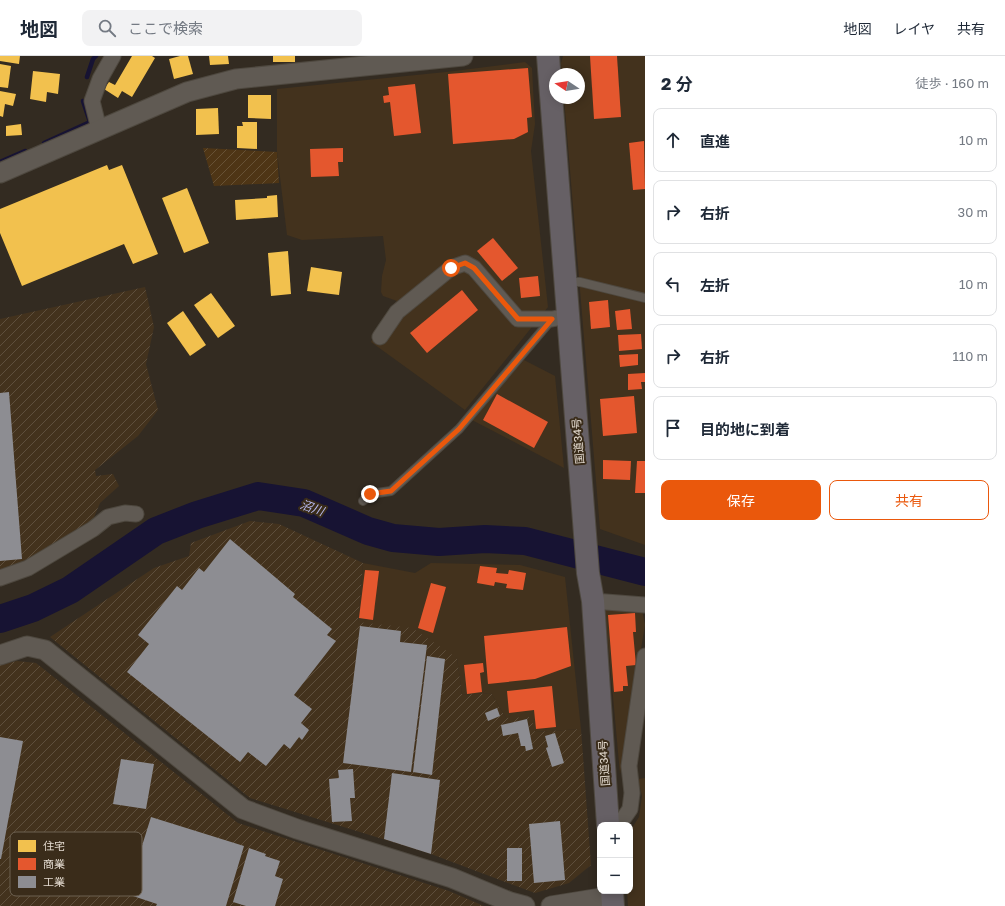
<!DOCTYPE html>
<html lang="ja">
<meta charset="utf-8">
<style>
body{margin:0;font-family:"Golos Text","Noto Sans JP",sans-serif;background:#f2f2f3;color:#1f2937}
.controls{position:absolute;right:12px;bottom:12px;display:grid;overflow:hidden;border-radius:8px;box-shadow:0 2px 10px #0003}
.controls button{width:36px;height:36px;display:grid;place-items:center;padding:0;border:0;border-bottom:1px solid #e0e1e3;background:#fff;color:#1f2937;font:20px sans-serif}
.compass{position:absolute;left:549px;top:12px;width:36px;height:36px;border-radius:50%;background:#fff;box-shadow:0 2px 10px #0003;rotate:282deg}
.stop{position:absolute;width:12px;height:12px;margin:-9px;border:3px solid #ea580c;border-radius:50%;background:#fff}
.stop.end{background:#ea580c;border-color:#fff;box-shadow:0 1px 4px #0008}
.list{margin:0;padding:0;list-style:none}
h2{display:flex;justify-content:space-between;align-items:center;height:52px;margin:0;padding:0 16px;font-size:17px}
h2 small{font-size:13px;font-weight:400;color:#747a83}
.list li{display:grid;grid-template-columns:26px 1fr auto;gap:12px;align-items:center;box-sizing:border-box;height:64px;margin:0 8px 8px;padding:0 8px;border:1px solid #e0e1e3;border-radius:8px}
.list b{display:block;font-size:15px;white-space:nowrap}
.list em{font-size:13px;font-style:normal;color:#747a83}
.actions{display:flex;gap:8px;padding:12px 16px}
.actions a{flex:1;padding:9px 0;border:1px solid #ea580c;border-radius:8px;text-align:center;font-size:14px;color:#ea580c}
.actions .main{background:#ea580c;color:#fff}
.icon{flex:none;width:22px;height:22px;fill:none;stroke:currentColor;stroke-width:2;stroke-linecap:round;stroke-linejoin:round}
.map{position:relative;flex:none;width:645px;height:850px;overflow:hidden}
header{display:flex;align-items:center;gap:24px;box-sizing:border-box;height:56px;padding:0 20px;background:#fff;border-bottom:1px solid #e0e1e3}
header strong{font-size:19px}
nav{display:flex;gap:22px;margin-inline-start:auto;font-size:14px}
.search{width:280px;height:36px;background:#f2f2f3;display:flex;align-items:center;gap:10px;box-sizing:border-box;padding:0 14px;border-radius:8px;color:#747a83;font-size:15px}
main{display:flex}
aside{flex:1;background:#fff}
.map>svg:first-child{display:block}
.built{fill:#43321d}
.industrial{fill:url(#industrial-furrows)}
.garden{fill:url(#garden-furrows)}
.homes{fill:#f2c14e}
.shops{fill:#e4572e}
.industry{fill:#8d8d92}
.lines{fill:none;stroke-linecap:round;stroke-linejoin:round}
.stream{stroke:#171333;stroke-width:4.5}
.river{stroke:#171333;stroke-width:28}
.service-casing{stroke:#4e483f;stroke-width:10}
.minor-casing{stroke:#4e483f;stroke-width:17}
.tertiary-casing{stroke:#4e483f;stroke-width:21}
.trunk-casing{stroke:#4e483f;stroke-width:24}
.service{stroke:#605a53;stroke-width:8}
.minor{stroke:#605a53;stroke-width:15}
.tertiary{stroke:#605a53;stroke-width:19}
.trunk{stroke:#666065;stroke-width:22}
.route{stroke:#ea580c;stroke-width:5}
.labels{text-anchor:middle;stroke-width:4;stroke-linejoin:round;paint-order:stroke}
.street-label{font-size:11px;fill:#e4dbd0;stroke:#3a2c1a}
.water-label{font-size:12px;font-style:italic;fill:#b9bcf3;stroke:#3a2c1a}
.key{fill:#3a2c1a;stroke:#6d6151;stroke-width:1}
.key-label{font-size:11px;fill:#e4dbd0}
</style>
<header>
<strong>地図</strong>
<div class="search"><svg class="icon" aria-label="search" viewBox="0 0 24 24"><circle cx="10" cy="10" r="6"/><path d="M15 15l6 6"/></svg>ここで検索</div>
<nav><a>地図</a><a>レイヤ</a><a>共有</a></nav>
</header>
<main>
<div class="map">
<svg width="645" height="850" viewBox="0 0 645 850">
<defs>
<pattern id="industrial-furrows" width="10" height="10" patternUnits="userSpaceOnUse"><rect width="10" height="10" fill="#43321d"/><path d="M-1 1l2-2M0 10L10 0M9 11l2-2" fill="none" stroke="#5e4f3d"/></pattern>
<pattern id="garden-furrows" width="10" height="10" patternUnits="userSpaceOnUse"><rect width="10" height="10" fill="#4e3515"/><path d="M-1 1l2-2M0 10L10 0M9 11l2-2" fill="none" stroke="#675236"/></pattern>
</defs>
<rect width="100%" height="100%" fill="#332b21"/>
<g class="built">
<polygon points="563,0 645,0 645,489 600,473 564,42 579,42 579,18 562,18 561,7"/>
<polygon points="525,6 532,12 535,68 531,95 548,251 465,354 371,286 384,260 397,245 383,240 381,236 382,220 386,204 383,180 302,184 287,179 277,96 277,33 446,16"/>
<polygon points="524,304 555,320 564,412 470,363"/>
<polygon points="363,507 415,517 431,507 520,509 565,521 581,673 535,676 506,662 491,637 462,639 457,602 358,566"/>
<polygon points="605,552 642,554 645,569 620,718"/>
<polygon points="645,722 645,850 628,850 627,835 630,835 630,775 639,761 642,740 638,723"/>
</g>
<g class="industrial">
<polygon points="145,231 154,271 146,308 158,354 138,380 95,414 96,420 113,418 119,430 100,447 92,466 25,509 0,517 0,263"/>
<polygon points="250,465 279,468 363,507 358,566 412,572 457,602 462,639 491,637 506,662 531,661 535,676 581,673 591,809 569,827 535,837 431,798 250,742 50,581 154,512 189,500 191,487"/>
<polygon points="17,605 36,607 238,767 449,835 484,850 0,850 0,609"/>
</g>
<polygon class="garden" points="203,92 277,96 279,127 214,130"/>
<g class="homes">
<polygon points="0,0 20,0 19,8 0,5"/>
<polygon points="132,0 152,0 155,2 132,41 122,35 118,42 104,33 109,26 115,29"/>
<polygon points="180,0 188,0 193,18 174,23 169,3"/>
<polygon points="209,0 228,0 229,8 210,9"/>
<rect x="273" y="0" width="22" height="6"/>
<polygon points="0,8 11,10 8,32 0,31"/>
<polygon points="33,15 60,18 58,38 47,36 46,46 30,43"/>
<polygon points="0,35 16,38 13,50 5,48 3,61 0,60"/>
<polygon points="248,39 271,39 271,63 248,62"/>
<polygon points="218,52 219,78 196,79 196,53"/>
<polygon points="242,66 257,66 257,93 237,92 237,70 243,70"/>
<polygon points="21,68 22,79 6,80 6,70"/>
<polygon points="107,109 109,114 122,109 158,198 133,208 124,188 22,230 0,177 0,153"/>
<polygon points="187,132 209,187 184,197 162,142"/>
<polygon points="277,139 278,161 236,164 235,144 267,142 267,140"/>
<polygon points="288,195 291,238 271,240 268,197"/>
<polygon points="311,211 342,216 339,239 307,235"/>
<polygon points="211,237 235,270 218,282 194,249"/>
<polygon points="183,255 206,289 190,300 167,267"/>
</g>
<g class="shops">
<polygon points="590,0 617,0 621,61 594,63"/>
<polygon points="528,12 532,61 527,62 528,76 514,83 453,88 448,18"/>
<polygon points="415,28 421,77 394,80 390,46 384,47 383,40 389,39 388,31"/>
<polygon points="644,85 645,133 633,134 629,87"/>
<polygon points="343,92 343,106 338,106 339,120 311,121 310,93"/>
<polygon points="493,182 518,212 502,225 477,195"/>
<polygon points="538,220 540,240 521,242 519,222"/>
<polygon points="462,234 478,254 427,297 410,277"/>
<polygon points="608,244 610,271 591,273 589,246"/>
<polygon points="630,253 632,273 617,274 615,255"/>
<polygon points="641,278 642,293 619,295 618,279"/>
<polygon points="638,298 638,309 620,311 619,299"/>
<polygon points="645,317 645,326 641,326 642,333 628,334 628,318"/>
<polygon points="497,338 548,366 534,392 483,364"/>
<polygon points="634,340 637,377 603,380 600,343"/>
<polygon points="603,404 631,405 630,424 603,423"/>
<polygon points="637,405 645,405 645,437 635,437"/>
<polygon points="480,510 497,512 496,517 508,518 509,514 526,517 523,534 506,532 507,528 495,526 494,530 477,527"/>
<polygon points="365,514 379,515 373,564 359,562"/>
<polygon points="431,527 446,531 433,577 418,572"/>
<polygon points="635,557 636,576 633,576 636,609 626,610 628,630 623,630 623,635 614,636 608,559"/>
<polygon points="567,571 571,610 535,623 488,628 484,580"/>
<polygon points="483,607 484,616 480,617 482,636 467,638 464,609"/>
<polygon points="552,630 556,671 536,673 534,654 509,657 507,635"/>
</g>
<g class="industry">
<polygon points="9,336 22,503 0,505 0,337"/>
<polygon points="230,483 295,538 293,541 332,573 327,579 336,585 294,639 312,653 301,667 309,674 302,684 299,681 290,693 284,688 266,710 248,696 240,706 127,616 149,588 138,579 177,530 182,534 199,512 204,516"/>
<polygon points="360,570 401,575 400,586 427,589 411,716 343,707"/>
<polygon points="427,600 445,603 432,719 413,716"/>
<polygon points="497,652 500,660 488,665 485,657"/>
<polygon points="527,663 533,693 526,695 525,690 521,690 518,677 503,680 501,669"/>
<polygon points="555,677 564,707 552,711 546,692 548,691 545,680"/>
<polygon points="0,681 23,685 1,803 0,803"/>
<polygon points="121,703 154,708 146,753 113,748"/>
<polygon points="353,713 355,742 350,742 352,765 332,766 329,723 339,722 338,714"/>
<polygon points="392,717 440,724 431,798 384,783"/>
<polygon points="151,761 244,790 226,850 156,850 157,848 127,838"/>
<polygon points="560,765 565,824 534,827 529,768"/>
<polygon points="249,792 266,798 265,800 280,805 275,820 283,823 275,850 246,850 233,846"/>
<rect x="507" y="792" width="15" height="33"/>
</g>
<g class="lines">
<g class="stream">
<polyline points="87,21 93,3 96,0"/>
<polyline points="44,87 90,66 83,45"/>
<polyline points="0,106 25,95"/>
</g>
<polyline class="river" points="0,563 33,552 70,534 156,475 197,459 258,440 304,447 368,475 393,482 439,486 485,483 525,485 645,516"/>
<g class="service-casing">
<g id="service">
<polyline points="566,226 580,226 645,242"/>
<polyline points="363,445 370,438 391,435 459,373 552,263"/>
</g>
</g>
<g class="minor-casing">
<g id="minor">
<polyline points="99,73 92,45 100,23 113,0"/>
<polyline points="380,281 397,256 451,212 465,207 474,212 518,263 552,263 568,260"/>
<polyline points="0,522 28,512 93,473 108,461 125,457 136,458"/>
<polyline points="593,545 645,549"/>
<polyline points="619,769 630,753 632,737 629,710 645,600"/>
</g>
</g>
<g class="tertiary-casing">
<g id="tertiary">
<polyline points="0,117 187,36 236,23 463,0"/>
<polyline points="0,599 27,590 45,594 243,753 297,773 452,822 510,846 525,850"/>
<polyline points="551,850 613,840"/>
</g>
</g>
<g class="trunk-casing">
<g id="trunk">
<polyline points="548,0 588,517 593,545 608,769"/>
<polyline points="612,835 613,850"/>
</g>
</g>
<use href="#service" class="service"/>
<use href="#minor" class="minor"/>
<use href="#tertiary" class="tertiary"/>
<use href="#trunk" class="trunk"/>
</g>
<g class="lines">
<polyline class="route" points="370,438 391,435 459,373 552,263 518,263 474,212 465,207 451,212"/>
</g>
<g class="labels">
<g class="street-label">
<text transform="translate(578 385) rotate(-95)" y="4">国道34号</text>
<text transform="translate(604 707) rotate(-94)" y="4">国道34号</text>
</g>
<g class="water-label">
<text transform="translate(312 452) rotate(20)" y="4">沼川</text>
</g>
</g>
<rect x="10" y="776" width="132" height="64" rx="6" class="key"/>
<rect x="18" y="784" width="18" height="12" fill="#f2c14e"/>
<rect x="18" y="802" width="18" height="12" fill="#e4572e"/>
<rect x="18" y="820" width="18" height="12" fill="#8d8d92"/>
<g class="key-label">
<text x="43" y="794">住宅</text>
<text x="43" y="812">商業</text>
<text x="43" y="830">工業</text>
</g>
</svg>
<div class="controls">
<button>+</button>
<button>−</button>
</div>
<svg class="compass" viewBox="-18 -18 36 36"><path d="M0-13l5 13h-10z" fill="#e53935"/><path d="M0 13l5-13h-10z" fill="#747a83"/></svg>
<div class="stop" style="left:451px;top:212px"></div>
<div class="stop end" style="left:370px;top:438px"></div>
</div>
<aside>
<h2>2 分<small>徒歩 · 160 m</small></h2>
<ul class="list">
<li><svg class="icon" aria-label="ahead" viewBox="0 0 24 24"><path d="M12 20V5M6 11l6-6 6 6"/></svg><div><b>直進</b></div><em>10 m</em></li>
<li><svg class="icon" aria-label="right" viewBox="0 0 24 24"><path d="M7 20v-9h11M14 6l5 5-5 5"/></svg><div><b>右折</b></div><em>30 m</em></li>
<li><svg class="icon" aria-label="left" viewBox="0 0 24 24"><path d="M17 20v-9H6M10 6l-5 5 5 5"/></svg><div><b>左折</b></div><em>10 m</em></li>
<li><svg class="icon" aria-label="right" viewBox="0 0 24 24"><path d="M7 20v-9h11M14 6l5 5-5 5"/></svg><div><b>右折</b></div><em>110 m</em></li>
<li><svg class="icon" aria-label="arrive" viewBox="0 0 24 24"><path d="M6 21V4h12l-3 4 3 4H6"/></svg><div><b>目的地に到着</b></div></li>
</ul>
<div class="actions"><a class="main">保存</a><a>共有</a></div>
</aside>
</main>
